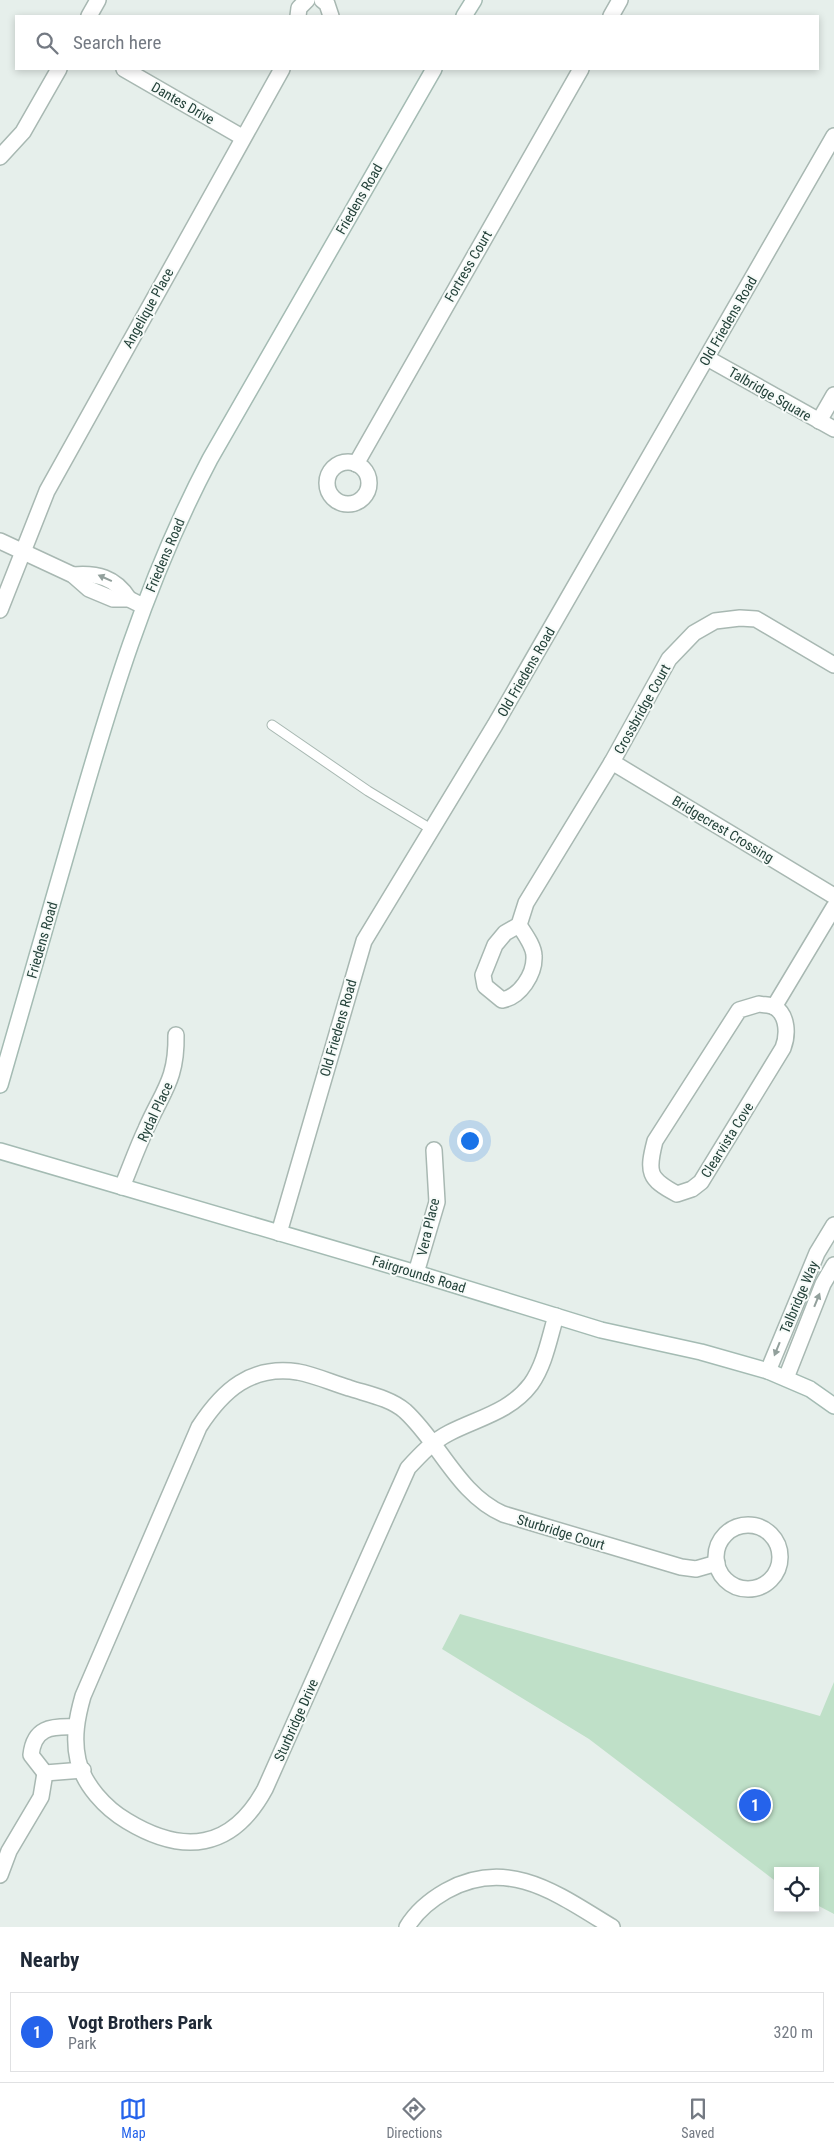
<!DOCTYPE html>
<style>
body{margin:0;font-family:"Roboto Condensed",sans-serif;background:#f6f6f7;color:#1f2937}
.controls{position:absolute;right:15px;bottom:15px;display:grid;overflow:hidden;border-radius:0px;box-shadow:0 2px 8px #0003}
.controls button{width:45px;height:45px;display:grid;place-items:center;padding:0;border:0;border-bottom:1px solid #e0e1e3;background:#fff;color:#1f2937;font:25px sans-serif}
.you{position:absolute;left:469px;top:1140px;width:18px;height:18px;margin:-12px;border:4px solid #fff;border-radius:50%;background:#1a73e8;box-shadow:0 0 0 8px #1a73e833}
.badge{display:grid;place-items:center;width:32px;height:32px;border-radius:50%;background:#2563eb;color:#fff;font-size:16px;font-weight:700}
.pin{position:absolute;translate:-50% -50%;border:2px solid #fff;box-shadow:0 1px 5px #0006}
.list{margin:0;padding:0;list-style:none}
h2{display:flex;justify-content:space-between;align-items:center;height:65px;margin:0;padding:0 20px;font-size:21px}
h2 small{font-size:16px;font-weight:400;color:#747a83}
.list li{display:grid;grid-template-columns:32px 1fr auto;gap:15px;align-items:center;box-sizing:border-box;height:80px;margin:0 10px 10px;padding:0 10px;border:1px solid #e0e1e3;border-radius:0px}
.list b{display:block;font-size:19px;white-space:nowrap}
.list p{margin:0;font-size:16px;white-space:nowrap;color:#747a83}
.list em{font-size:16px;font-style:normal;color:#747a83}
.icon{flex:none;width:28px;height:28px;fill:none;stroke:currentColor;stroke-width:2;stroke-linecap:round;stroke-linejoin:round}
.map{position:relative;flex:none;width:834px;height:1927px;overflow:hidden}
.search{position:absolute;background:#fff;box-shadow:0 2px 8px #0003;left:15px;right:15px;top:15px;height:55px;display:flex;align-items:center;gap:12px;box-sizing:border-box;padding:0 18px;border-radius:0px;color:#747a83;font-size:19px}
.sheet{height:155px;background:#fff}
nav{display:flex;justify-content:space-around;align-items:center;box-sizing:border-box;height:70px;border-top:1px solid #e0e1e3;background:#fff;font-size:14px;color:#747a83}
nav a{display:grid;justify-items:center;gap:2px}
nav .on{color:#2563eb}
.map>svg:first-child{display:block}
.green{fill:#bfe0c8}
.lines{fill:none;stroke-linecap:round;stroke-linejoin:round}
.lane-casing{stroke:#a8b8b2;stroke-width:11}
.street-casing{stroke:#a8b8b2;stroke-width:18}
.secondary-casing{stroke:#a4bbb3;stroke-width:18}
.lane{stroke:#fff;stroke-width:9}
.street{stroke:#fff;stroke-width:15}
.secondary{stroke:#fff;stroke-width:15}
.oneway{fill:#92a09c}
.labels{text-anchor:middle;stroke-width:4;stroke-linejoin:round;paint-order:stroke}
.street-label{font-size:14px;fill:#24423a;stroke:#f7fbf9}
</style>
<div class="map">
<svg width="834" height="1927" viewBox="0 0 834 1927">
<rect width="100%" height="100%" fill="#e6efeb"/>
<polygon class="green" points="460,1614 820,1716 834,1682 834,1914 815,1904 815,1871 778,1871 778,1883 589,1739 442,1649"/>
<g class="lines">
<g class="lane-casing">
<polyline id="lane" points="272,725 368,791 431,829"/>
</g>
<g class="street-casing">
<g id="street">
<polyline points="322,0 327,4 331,16"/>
<polyline points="89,16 98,0"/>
<polyline points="298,16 299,8 307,0"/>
<polyline points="611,16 620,0"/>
<polyline points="124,69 242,137"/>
<polyline points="0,157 23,132 59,69"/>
<polyline points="707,358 834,429"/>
<polyline points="819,421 834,395"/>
<circle cx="348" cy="483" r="21"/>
<polyline points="356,464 581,69"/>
<polyline points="0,541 73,575 89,589 113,599 129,599 143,606"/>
<path d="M73,575C97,573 115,577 129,599"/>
<polyline points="0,610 47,491 282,69"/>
<polyline points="612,762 834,896"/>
<path d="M519,925C524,933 534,946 534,956C535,974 520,997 502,1000L485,986L483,975L495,945L505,933L519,925L526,903L612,762L669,659L694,633L715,621L740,618L756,619L834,665"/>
<path d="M759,1004C764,1005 771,1005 775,1007C788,1016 788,1035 783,1048L701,1182L692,1189L677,1194C648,1179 647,1172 655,1141L739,1010Z"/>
<polyline points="774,1007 834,907"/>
<path d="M122,1187C130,1168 137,1148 146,1129C162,1092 177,1080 176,1035"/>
<polyline points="279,1233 364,941 495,725 834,136"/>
<polyline points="416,1273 437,1202 434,1150"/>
<path d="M556,1316C549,1339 545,1364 531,1384C510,1412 478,1418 449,1433C433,1441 420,1455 408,1468L265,1789C232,1850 183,1855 127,1821C105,1808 84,1785 78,1760C73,1738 77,1717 83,1696L199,1427C223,1390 251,1365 298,1372C315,1375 332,1383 349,1388C367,1394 390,1398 405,1411C440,1443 458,1494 503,1514L681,1567L696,1569L717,1563"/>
<polyline points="768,1371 817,1253 834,1225"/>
<polyline points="786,1378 823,1284 834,1265"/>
<circle cx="748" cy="1557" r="32"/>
<path d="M75,1727C50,1726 34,1728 31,1755L45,1773L83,1770"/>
<polyline points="0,1875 9,1851 41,1797 45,1773"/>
<path d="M407,1927C416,1912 432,1899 446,1891C509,1856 559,1895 612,1927"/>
</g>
</g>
<g class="secondary-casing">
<g id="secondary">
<polyline points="464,16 474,0"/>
<path d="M0,1085C24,1002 48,920 71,838C109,705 145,582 210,459L434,69"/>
<polyline points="0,1151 416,1273 601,1330 701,1352 768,1371 810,1389 834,1406"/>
</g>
</g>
<use href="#lane" class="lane"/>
<use href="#street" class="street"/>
<use href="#secondary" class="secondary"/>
</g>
<defs><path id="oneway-solid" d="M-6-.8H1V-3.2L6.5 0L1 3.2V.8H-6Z" transform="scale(1.25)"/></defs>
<g class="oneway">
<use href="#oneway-solid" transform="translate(105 578) rotate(-156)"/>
<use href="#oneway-solid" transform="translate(817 1300) rotate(-68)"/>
<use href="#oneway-solid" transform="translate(777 1349) rotate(112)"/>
</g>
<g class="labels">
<g class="street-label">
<text transform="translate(183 103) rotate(30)" y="5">Dantes Drive</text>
<text transform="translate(359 199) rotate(-60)" y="5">Friedens Road</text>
<text transform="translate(468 266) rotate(-60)" y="5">Fortress Court</text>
<text transform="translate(148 308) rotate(-61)" y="5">Angelique Place</text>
<text transform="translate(728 321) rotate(-60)" y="5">Old Friedens Road</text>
<text transform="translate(770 394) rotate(30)" y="5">Talbridge Square</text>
<text transform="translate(165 555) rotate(-67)" y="5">Friedens Road</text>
<text transform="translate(526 672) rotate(-60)" y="5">Old Friedens Road</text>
<text transform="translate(642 709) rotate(-61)" y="5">Crossbridge Court</text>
<text transform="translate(723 829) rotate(31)" y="5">Bridgecrest Crossing</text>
<text transform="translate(42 940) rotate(-74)" y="5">Friedens Road</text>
<text transform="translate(338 1028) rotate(-74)" y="5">Old Friedens Road</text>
<text transform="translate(155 1112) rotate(-65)" y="5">Rydal Place</text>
<text transform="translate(727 1140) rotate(-58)" y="5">Clearvista Cove</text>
<text transform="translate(428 1227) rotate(-77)" y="5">Vera Place</text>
<text transform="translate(419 1274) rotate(17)" y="5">Fairgrounds Road</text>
<text transform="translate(799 1297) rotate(-67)" y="5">Talbridge Way</text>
<text transform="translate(561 1532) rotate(17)" y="5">Sturbridge Court</text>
<text transform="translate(296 1720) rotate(-66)" y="5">Sturbridge Drive</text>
</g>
</g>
</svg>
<div class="controls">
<button><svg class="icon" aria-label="locate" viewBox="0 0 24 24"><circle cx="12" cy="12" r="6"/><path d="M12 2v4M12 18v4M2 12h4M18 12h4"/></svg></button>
</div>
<div class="you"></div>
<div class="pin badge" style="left:755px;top:1805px">1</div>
<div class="search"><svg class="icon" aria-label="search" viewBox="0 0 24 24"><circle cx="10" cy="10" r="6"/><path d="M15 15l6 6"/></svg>Search here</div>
</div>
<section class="sheet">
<h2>Nearby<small></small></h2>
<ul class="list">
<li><span class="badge">1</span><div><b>Vogt Brothers Park</b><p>Park</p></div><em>320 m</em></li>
</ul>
</section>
<nav>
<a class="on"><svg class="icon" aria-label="map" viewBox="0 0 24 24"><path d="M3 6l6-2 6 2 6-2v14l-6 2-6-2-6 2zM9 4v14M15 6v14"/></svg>Map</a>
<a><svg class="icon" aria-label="directions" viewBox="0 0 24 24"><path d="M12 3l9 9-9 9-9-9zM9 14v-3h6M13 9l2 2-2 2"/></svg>Directions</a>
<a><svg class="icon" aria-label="saved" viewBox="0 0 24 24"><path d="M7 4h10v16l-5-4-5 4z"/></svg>Saved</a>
</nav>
